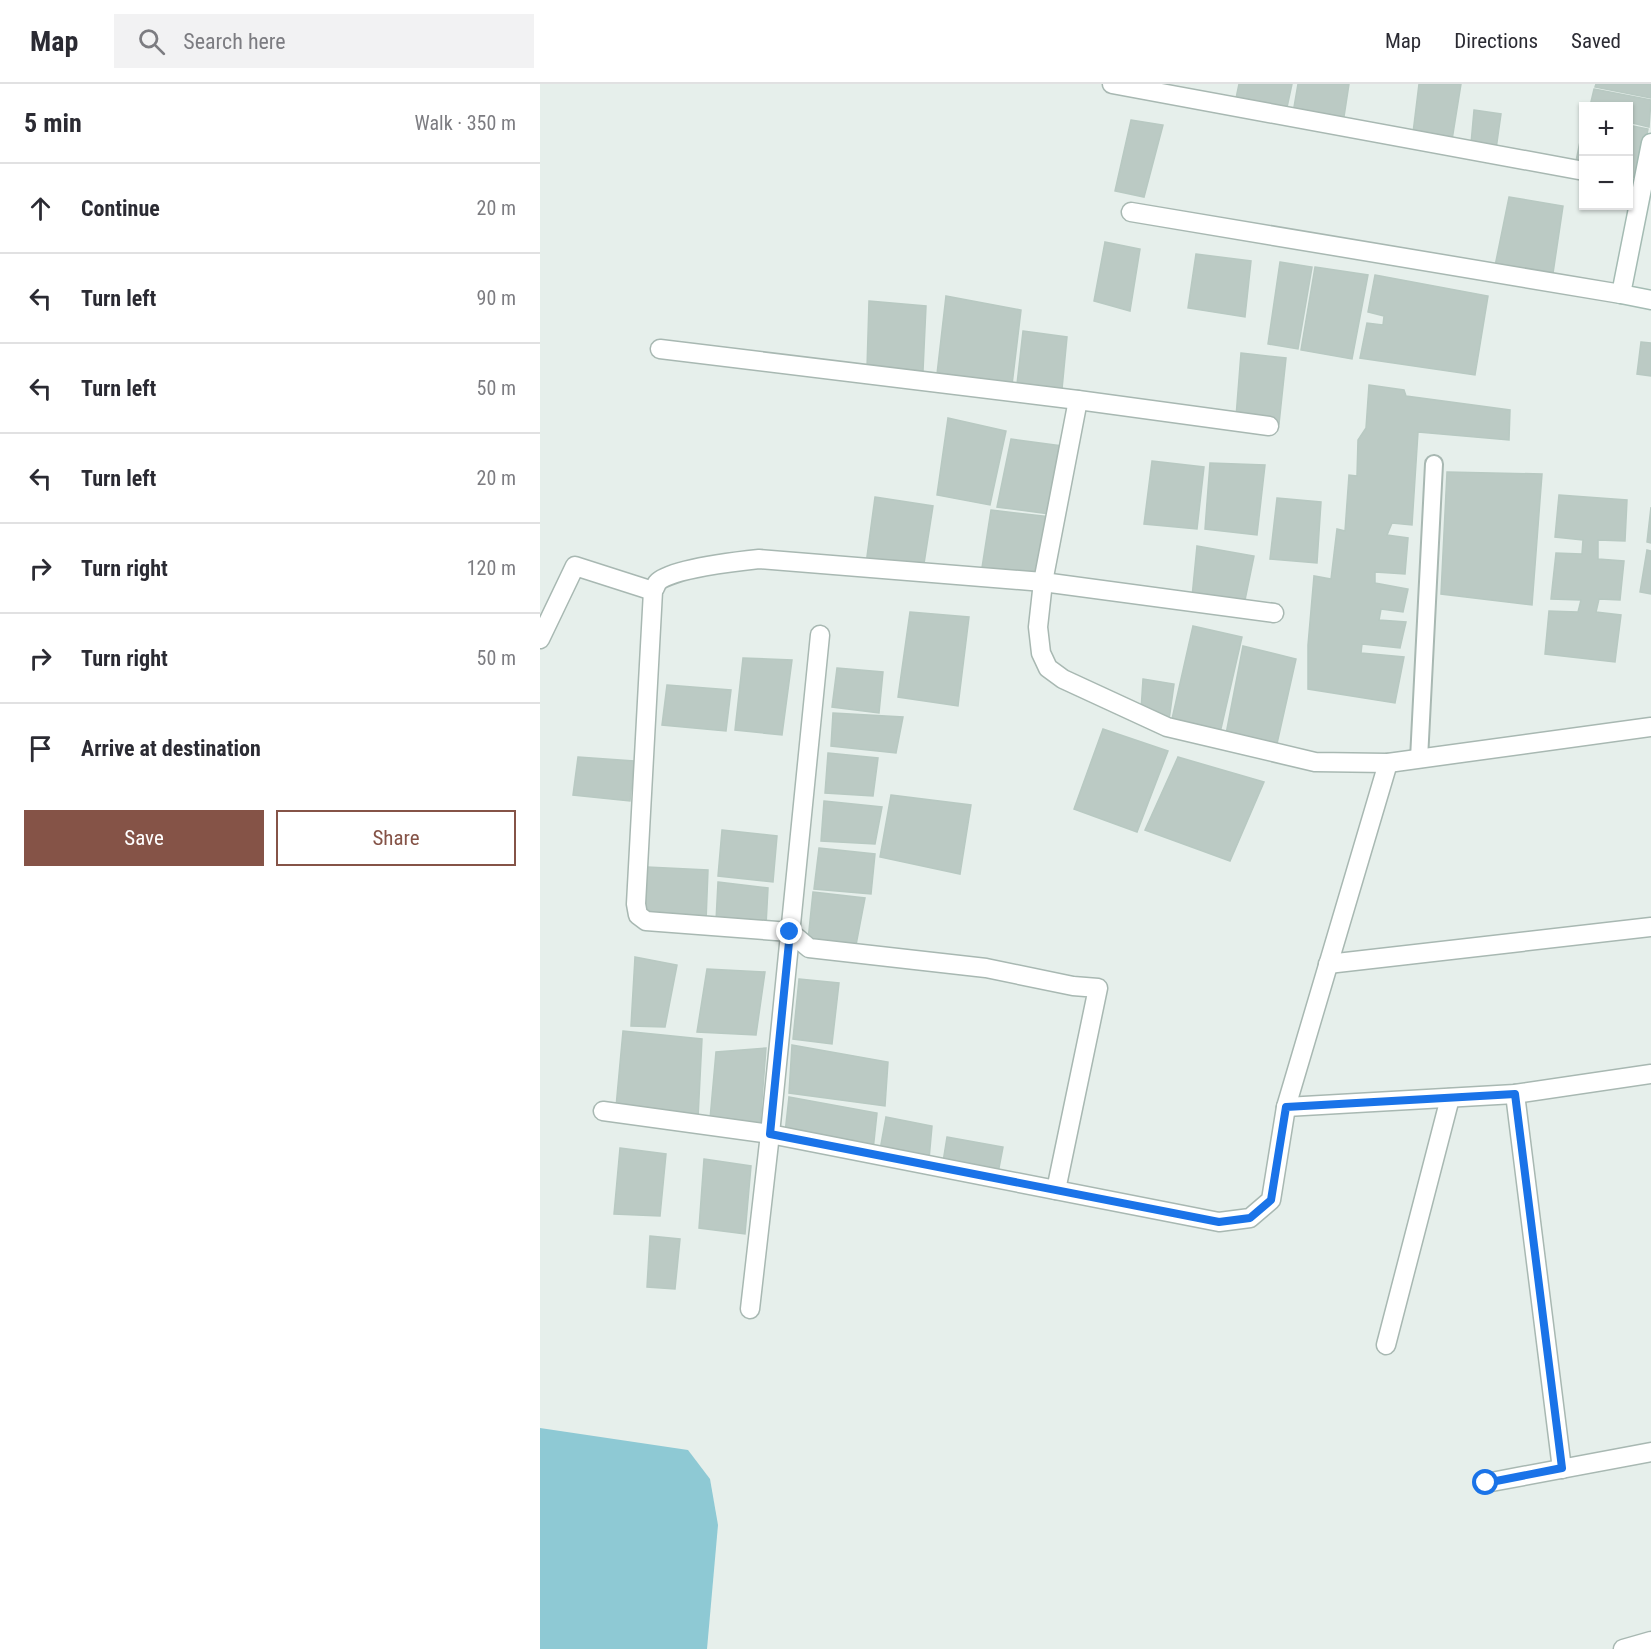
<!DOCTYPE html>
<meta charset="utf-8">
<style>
body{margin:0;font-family:"Roboto Condensed",sans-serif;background:#f2f2f3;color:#2b2b33}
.controls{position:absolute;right:18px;top:18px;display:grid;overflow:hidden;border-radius:0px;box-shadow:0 2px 4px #0004}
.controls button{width:54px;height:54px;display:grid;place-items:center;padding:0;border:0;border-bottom:2px solid #e1e1e2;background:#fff;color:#2b2b33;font:30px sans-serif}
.stop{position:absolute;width:18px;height:18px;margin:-14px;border:4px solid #1a73e8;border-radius:50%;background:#fff}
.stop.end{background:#1a73e8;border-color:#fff;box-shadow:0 2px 6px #0008}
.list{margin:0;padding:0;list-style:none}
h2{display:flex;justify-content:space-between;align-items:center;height:78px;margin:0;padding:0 24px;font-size:26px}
h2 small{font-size:20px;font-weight:400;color:#7c7c81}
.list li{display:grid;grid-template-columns:39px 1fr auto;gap:18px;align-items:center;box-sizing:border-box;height:90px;padding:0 24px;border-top:2px solid #e1e1e2}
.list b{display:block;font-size:22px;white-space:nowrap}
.list em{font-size:20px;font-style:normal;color:#7c7c81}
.actions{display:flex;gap:12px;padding:18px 24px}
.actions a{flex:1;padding:14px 0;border:2px solid #855347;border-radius:0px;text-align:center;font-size:21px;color:#855347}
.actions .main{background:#855347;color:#fff}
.icon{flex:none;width:33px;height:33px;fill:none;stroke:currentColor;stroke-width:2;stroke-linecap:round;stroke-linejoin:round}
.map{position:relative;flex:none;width:1111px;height:1565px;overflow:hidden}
header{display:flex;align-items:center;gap:36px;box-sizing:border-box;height:84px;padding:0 30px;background:#fff;border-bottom:2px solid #e1e1e2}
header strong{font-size:28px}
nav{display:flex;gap:33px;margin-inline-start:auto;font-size:21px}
.search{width:420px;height:54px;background:#f2f2f3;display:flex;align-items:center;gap:15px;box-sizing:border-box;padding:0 21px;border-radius:0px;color:#7c7c81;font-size:22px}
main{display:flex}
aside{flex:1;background:#fff}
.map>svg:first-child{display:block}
.water{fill:#8ec9d4}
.building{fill:#bbcac4;stroke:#b8c9c2;stroke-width:1.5}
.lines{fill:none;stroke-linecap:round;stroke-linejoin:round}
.lane-casing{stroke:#a8b8b2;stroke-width:20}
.street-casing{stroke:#a8b8b2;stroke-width:21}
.secondary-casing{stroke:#a4bbb3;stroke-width:21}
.lane{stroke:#fff;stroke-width:16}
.street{stroke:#fff;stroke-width:18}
.secondary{stroke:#fff;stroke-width:18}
.route{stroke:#1a73e8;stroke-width:8}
</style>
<header>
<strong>Map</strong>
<div class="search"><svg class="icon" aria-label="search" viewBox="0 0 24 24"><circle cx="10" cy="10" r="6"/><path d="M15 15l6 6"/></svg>Search here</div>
<nav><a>Map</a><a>Directions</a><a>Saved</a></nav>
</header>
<main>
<aside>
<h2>5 min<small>Walk · 350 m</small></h2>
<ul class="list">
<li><svg class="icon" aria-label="ahead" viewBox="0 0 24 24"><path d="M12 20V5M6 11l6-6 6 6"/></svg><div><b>Continue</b></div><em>20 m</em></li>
<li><svg class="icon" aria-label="left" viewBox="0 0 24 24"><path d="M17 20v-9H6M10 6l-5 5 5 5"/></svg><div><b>Turn left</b></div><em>90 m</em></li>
<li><svg class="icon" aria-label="left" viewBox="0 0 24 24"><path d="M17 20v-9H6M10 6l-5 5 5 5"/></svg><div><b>Turn left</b></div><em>50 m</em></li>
<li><svg class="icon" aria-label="left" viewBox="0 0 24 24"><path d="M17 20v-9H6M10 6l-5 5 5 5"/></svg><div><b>Turn left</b></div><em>20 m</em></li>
<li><svg class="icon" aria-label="right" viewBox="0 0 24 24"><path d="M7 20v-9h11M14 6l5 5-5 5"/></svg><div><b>Turn right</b></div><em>120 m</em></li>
<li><svg class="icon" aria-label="right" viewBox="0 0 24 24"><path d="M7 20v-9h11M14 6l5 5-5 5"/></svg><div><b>Turn right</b></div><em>50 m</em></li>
<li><svg class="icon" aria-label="arrive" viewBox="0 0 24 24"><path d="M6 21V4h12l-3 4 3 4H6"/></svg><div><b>Arrive at destination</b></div></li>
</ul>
<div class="actions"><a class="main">Save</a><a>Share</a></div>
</aside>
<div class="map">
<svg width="1111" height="1565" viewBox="0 0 1111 1565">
<rect width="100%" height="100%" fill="#e6efeb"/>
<polygon class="water" points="0,1344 148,1366 170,1395 178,1441 167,1565 0,1565"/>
<g class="building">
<polygon points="699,0 752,0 746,28 695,19"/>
<polygon points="758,0 809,0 803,39 753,29"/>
<polygon points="879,0 921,0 912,56 873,49"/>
<polygon points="1056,0 1111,0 1111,14 1055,3"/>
<polygon points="1054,5 1111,16 1109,43 1088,38 1088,22 1050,22"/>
<polygon points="934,26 961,30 956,65 931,60"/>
<polygon points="591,36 623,41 604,113 575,107"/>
<polygon points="1044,38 1044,83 1035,82"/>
<polygon points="1088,41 1108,45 1098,94 1088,92"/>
<polygon points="969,113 1023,122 1012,196 954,187"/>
<polygon points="565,158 600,165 590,227 554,217"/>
<polygon points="656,170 711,177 705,233 648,224"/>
<polygon points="740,178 772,183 758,265 728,260"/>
<polygon points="775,183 828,191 812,275 761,266"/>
<polygon points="835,191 948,212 935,291 820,274 827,239 843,241 844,232 828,228"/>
<polygon points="406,212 481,226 472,301 397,290"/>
<polygon points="329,217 386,222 383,287 327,284"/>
<polygon points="483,247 527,253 522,305 477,300"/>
<polygon points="1101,258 1111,259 1111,292 1097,290"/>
<polygon points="701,269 746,274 739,340 696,333"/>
<polygon points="829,301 864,306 866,312 970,326 969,356 878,348 872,441 852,439 847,451 868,454 865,490 835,488 835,499 868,505 863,528 841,525 839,536 866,538 860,564 822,560 821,569 864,573 855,619 768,605 768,561 774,492 791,495 797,445 805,447 809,391 817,392 818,356 826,344"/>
<polygon points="408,334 466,347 450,421 397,411"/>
<polygon points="471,355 522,362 509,430 457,423"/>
<polygon points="612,377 664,383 657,445 604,440"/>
<polygon points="670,379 725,381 717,451 665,445"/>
<polygon points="907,388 1002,390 992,521 901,510"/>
<polygon points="1019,411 1087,416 1085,457 1058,456 1058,475 1084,477 1080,516 1059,515 1056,528 1081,531 1075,578 1005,570 1009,527 1038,528 1041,516 1011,515 1016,469 1042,470 1043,456 1015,453"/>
<polygon points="335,413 393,422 383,486 326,480"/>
<polygon points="737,414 781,418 777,479 730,475"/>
<polygon points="1111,423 1111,459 1107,458"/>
<polygon points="451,426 511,433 499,495 441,490"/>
<polygon points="657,462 714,472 704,521 652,513"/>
<polygon points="1107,466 1111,467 1111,510 1100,508"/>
<polygon points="370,528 429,533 418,622 358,613"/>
<polygon points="653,542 702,553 680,649 632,635"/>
<polygon points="703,562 756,575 736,664 686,650"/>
<polygon points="203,574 252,576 242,651 195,646"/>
<polygon points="297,584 343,588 339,629 292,623"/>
<polygon points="603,595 634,600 629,636 601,627"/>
<polygon points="127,601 191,606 186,647 122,641"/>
<polygon points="293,629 363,633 356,669 291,662"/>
<polygon points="563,645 628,667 597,748 534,725"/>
<polygon points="288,669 338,674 333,712 285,709"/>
<polygon points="38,673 94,677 90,717 33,711"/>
<polygon points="638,673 724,698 690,777 605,746"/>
<polygon points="351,711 431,721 420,790 340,773"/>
<polygon points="284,717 342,723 335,760 281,757"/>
<polygon points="182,746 237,752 233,798 178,792"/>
<polygon points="279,764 335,770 331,810 274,805"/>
<polygon points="107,783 168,786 166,837 104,832"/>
<polygon points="178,798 228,804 226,841 176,837"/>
<polygon points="273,808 325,814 316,861 268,856"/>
<polygon points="95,873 137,881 125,943 91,942"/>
<polygon points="167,885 225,888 216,951 157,948"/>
<polygon points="259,895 299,899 292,960 253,955"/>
<polygon points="83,947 162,955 158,1034 76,1023"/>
<polygon points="252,961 348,978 345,1022 249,1009"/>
<polygon points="226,964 220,1042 170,1035 176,968"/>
<polygon points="249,1013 337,1029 333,1066 245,1049"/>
<polygon points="346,1033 392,1042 389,1075 340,1066"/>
<polygon points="407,1053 463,1063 458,1089 403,1078"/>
<polygon points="80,1064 126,1070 120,1132 74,1130"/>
<polygon points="164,1075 211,1082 205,1150 159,1144"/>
<polygon points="110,1152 140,1155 135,1205 107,1203"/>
</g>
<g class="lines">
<g class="lane-casing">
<polyline id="lane" points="879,675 894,380"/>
</g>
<g class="street-casing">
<g id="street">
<polyline points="572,0 1044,87"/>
<polyline points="591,128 1081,210"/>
<polyline points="120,265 538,316 729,342"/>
<polyline points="538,316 503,498 498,543 501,569 508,584 523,595 627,643 775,678 848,679 1111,643"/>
<polyline points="0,555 35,482 113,507"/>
<polyline points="788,880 1111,843"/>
<polyline points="975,1010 1022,1385"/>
<polyline points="746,1023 975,1010 1111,990"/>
<polyline points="63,1027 230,1050 679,1138 710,1134 731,1116 746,1023 848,679"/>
<path d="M516,1106L558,904L533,902L446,884L269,864L250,848L106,837L98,831L96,820L113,507C114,507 117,499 117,499C128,485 200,477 219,475L503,498L734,529"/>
<polyline points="210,1225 230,1050 280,551"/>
<polyline points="846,1261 910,1014"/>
<polyline points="946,1399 1111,1368"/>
<polyline points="1083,1565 1111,1557"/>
</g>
</g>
<g class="secondary-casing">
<polyline id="secondary" points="1111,59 1081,210 1111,216"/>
</g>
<use href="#lane" class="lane"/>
<use href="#street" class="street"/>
<use href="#secondary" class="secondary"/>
</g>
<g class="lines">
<polyline class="route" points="250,848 230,1050 679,1138 710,1134 731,1116 746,1023 975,1010 1022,1384 946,1399"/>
</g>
</svg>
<div class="controls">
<button>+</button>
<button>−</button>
</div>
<div class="stop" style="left:946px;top:1399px"></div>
<div class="stop end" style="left:250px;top:848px"></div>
</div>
</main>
